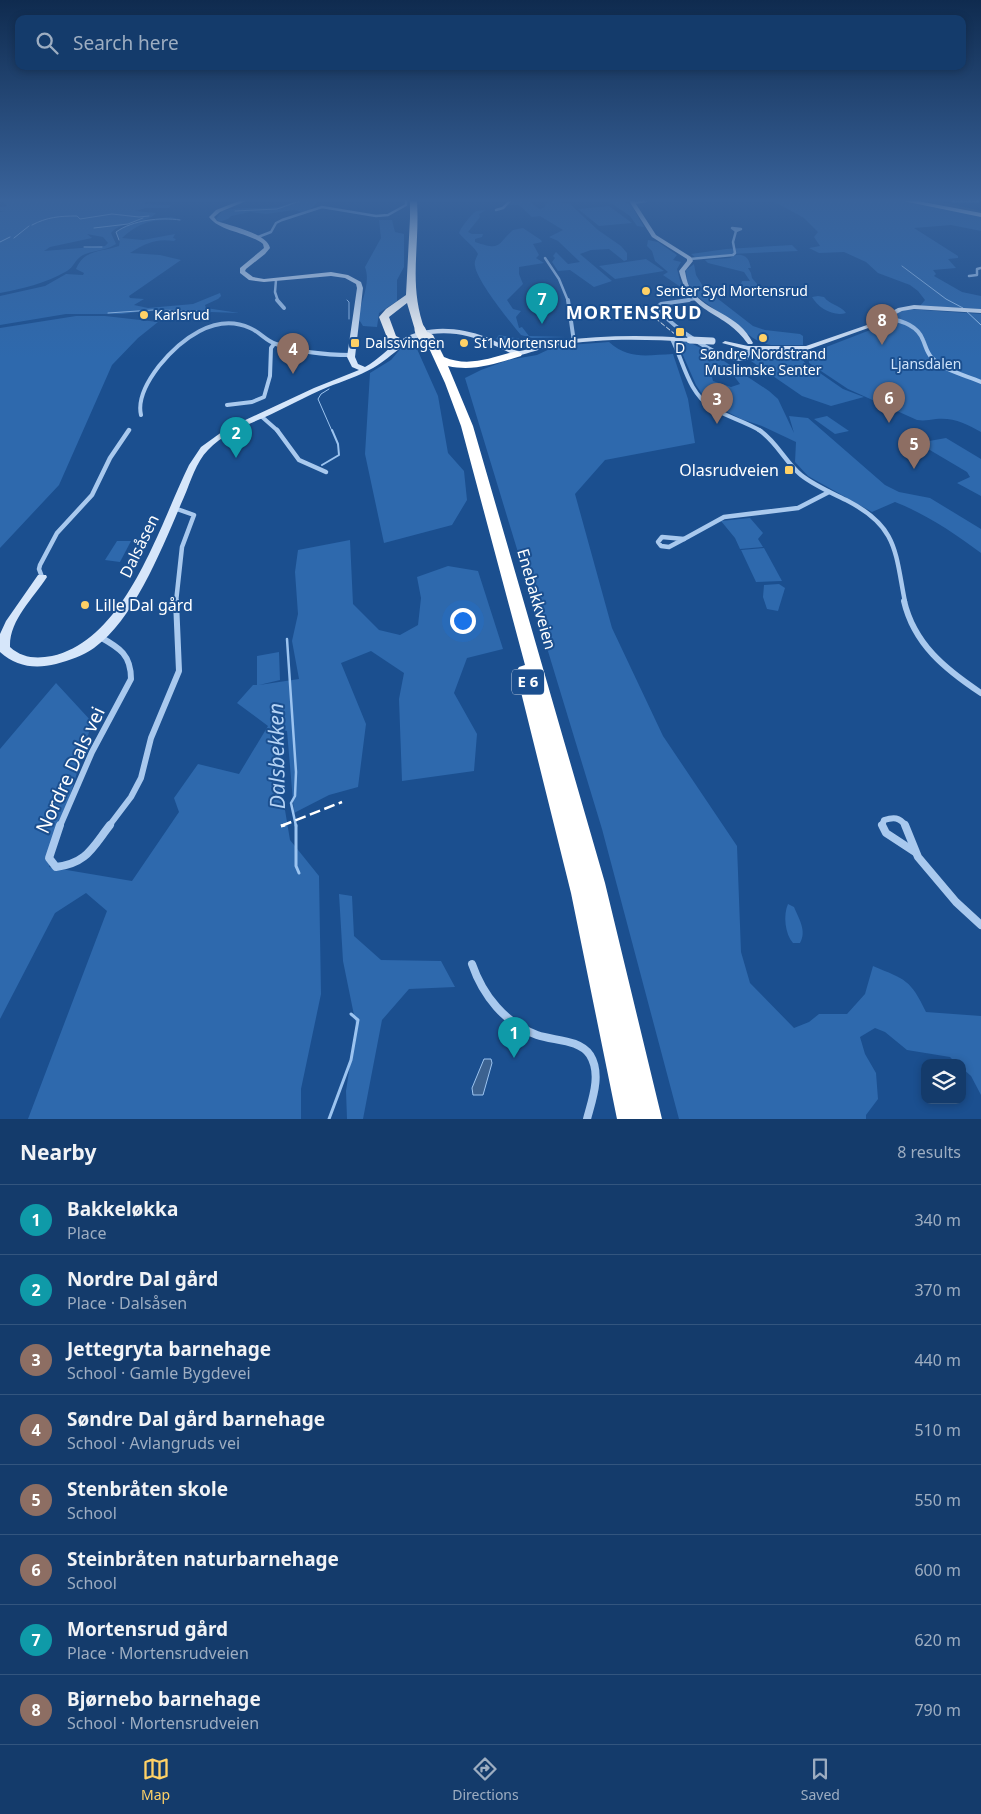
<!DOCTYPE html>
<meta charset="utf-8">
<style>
body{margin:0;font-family:"Noto Sans",sans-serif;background:#1d4271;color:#f1f3f6}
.controls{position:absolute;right:15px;bottom:15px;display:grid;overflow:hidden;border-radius:10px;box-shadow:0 2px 8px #0003}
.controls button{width:45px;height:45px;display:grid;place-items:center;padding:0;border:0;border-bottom:1px solid #33557e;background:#143b6b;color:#f1f3f6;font:25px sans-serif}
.you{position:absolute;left:462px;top:620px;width:18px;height:18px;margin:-12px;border:4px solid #fff;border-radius:50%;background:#1a73e8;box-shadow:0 0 0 8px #1a73e833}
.badge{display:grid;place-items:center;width:32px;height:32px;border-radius:50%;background:#ffd166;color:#fff;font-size:16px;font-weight:700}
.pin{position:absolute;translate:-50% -41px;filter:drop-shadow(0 1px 2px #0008)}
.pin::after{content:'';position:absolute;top:26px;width:18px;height:15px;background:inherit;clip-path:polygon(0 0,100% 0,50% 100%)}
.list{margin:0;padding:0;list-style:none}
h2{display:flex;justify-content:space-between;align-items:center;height:65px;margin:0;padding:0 20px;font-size:21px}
h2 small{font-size:16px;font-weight:400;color:#9dadc1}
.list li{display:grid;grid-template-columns:32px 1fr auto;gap:15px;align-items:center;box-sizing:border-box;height:70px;padding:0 20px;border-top:1px solid #33557e}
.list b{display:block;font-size:19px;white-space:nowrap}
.list p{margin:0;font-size:16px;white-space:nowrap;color:#9dadc1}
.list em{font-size:16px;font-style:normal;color:#9dadc1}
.icon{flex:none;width:28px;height:28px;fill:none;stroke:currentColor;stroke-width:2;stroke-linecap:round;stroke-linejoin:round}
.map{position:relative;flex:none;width:981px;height:1119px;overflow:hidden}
.search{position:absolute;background:#143b6b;box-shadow:0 2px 8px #0003;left:15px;right:15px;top:15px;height:55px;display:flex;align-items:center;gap:12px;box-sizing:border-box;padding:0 18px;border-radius:10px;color:#9dadc1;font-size:19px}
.sheet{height:625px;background:#143b6b}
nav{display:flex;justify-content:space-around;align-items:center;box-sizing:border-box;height:70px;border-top:1px solid #33557e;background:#143b6b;font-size:14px;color:#9dadc1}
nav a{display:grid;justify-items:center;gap:2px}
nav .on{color:#ffd166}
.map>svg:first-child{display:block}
.green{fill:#2e69ad;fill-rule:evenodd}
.water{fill:#3c6290;stroke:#9cc4f0}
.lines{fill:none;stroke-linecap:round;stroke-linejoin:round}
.stream-far3{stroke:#9cc4f0;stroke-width:1}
.stream-far2{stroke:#9cc4f0;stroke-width:2}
.stream-far1{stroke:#9cc4f0;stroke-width:2.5}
.stream{stroke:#9cc4f0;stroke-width:3}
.river{fill:#3c6290;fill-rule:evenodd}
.street-far4{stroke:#a9c9ee;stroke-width:2.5}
.street-far3{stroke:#a9c9ee;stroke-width:4}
.street-far2{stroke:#a9c9ee;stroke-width:4.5}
.street-far1{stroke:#a9c9ee;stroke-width:6}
.street{stroke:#a9c9ee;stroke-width:8}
.secondary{fill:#d6e6fa;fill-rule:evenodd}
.primary{fill:#f0f6ff;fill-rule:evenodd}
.highway{fill:#fff;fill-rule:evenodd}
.rail-far2{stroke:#fff;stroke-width:1;stroke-dasharray:5 2;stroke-linecap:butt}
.rail-far1{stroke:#fff;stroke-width:2.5;stroke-dasharray:11 4.5;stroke-linecap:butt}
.rail{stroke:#fff;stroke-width:3;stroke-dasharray:14 6;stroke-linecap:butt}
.secondary-bridge{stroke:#d6e6fa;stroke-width:7}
.highway-bridge{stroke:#fff;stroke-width:11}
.poi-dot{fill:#ffd166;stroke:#1b4f8f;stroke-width:2}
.labels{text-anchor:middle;stroke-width:4;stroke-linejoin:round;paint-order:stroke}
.far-poi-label{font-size:14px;fill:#fff;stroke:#1b4f8f;text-anchor:start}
.far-park-label{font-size:14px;fill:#cfe3fa;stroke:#1b4f8f}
.shield{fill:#1b4f8f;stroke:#bbcadd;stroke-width:1}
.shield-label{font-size:15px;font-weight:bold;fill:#fff}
.poi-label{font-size:16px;fill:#fff;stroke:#1b4f8f;text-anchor:end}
.street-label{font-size:16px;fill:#fff;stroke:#1b4f8f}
.far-district-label{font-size:18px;font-weight:bold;letter-spacing:1px;fill:#fff;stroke:#1b4f8f}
.near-street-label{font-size:19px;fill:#fff;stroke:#1b4f8f}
.near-water-label{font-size:21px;font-style:italic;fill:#b5d3f5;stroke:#1b4f8f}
</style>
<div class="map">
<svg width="981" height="1119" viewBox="0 0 981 1119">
<rect width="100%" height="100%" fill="#1b4f8f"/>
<g class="green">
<path d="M1,201H145L144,204L171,205L169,208H146L135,211L156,213C146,225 123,219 111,233L116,244C106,251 93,250 83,255C75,259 74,267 67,271C44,284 25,288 0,293V212H5L0,211V207L7,206L6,203ZM87,234L103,237L108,243L105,246L44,251L50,247L92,238Z"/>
<path d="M295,201H335L318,202L310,210L302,212L294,210L266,214L250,212L231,216L228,219L219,222L216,219L222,211C245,204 273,213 295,201Z"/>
<polygon points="513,201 529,201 539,209 545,207 545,204 550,201 570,204 598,230 621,246 627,253 627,260 624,261 609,249 591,250 580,254 612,281 594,287 570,270 558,271 552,262 555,258 553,256 556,252 568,264 580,262 558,241 549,237 563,230 540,216 532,217 519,205 508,205"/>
<polygon points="608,201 621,201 631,205 644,227 637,226 630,216"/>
<polygon points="773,201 899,201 981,216 981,231 951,225 914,228 958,256 958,258 948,259 956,268 933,270 936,274 934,276 962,292 981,296 981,309 920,306 925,300 918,291 910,285 878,273 866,262 844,252 819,253 809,248 820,246 814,237 818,232 804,218"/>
<polygon points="609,206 632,223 599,226 578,209"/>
<path d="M486,210L479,214L480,217L468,232L472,234H483L482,237L475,239V242C502,251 496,245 513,230L523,228L541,240L542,242L533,244L539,255L536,258L544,263L519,267V274L523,284L507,300L513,309L521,311L516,317L519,328L522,327L529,336L566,337L532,338L521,335C510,322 477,281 475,266C474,262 476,258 478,254C474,246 465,241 459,233C461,227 470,216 476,211Z"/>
<path d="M171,217L183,220C155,219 142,220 122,238L143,240L175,234L173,238L176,239L174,241C157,238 145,243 130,253L160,255L181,260L129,296L130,298L144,299L134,305L148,308L193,304L220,293L221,296L218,299L205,305L206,308L239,313L211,312L204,317L194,319L169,314L170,310L159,309L122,314H66L0,325V296L45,286L66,274L83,275L84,273L76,269C84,249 102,252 119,246L120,240L116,233C122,222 158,218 171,217Z"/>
<path d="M379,220H392L395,232L404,234V267L397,280V301L379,313L377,327L363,326L358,318C361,301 371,283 365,267L381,238Z"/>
<polygon points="648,240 658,242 677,255 673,260 681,262 677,269 682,288 663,275 668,272 655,261 652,251 647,246"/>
<polygon points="792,245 798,251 731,254 696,258 691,254 726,249"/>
<path d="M736,255C746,254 749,259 751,268H748L751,273L752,278L764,292L737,293L733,291L740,287L742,281H750L744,272L708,263L705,260L730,258Z"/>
<polygon points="646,259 664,271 615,279 599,266"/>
<polygon points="694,264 696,275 704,288 753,326 765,330 800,334 803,336 803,345 771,345 762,343 753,338 694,294 687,281 686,270"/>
<path d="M818,296L824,297C830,305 840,305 846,313C834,317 818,308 812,297Z"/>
<path d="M907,309L981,314V432C967,424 953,417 936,419C929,420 924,421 917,420L848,389L809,363L808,354L878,327L898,313Z"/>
<polygon points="76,316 105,316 158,322 138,338 112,365 59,485 0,548 0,328"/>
<polygon points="499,335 526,340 565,339 520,349 496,339"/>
<polygon points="413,340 438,396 448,453 464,471 467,500 452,525 384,543 365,454 370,373 391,360 402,347"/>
<path d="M609,342C629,360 647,355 673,354L688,399L695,443L605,460L575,494L612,628L663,736L737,846L741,952L750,983L794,1028L809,1022L819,1014H847L865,994L873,966C906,980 910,979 926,1012L981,1016V1095L971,1076L962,1068V1063H956L950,1057L907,1050L885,1032L875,1028L860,1037L865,1054L876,1073L878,1099L866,1115V1119H679L602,829L465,378L481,370L508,360L537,355L556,346Z"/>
<path d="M681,342H689L718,357L769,391L778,399L794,433L789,416L808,418L885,485L899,492L930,498L981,529V553C954,533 926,514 895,502L872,512L808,476L795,462L796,442L762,426L741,419L707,401L696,385L682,353ZM725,372L734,376L740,384L731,387L713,381L712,377L716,373Z"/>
<polygon points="761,349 802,353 804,362 843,389 864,397 831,406 802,396 751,361 757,351"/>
<polygon points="827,416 849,431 835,434 814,419"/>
<polygon points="946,438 981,459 981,496 957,483 970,477 967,472 918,443"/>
<polygon points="750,518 763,533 758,539 763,547 740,549 735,538 721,521"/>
<polygon points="350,540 353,604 379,630 400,635 418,625 421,598 417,577 448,566 478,571 503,649 467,658 454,693 477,734 474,771 402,781 399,699 404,673 371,651 341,663 366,724 358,787 329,795 294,813 287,731 271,726 290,840 319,876 321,994 301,1089 301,1119 28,1119 107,911 86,893 55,913 0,1019 0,749 56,683 92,722 49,867 132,881 179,812 174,798 198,764 239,774 268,726 237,703 253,685 257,685 257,656 279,652 280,680 259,685 299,679 292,641 298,614 295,572 298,550"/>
<polygon points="117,541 131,541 120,562 105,560"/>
<polygon points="764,548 782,581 756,582 741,550"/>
<polygon points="779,584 785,588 778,611 767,609 763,597 764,585"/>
<polygon points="339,894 352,896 354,936 381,960 441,961 455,987 409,989 382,1020 363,1119 347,1119 346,1091 356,1025 343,961"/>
<path d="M788,904L794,907C799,919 807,931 800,943H793C785,934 783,915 788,904Z"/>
</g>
<polygon class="water" points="484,1059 491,1059 492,1063 483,1095 473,1095 472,1088"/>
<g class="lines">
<g class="stream-far3">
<polyline points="235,211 277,209 300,201"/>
<path d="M32,225C47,217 60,216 77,216L80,219L112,214L139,217L149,216"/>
<polyline points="94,228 128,224 143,218"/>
<polyline points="14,238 29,226"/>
<path d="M119,240L116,232C133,220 160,217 180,220"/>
<polyline points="0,242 10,237"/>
<polyline points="84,247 102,247"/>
<polyline points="902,266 946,299 963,308 981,325"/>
<polyline points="347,300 349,302 349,319"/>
<polyline points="108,313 153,310 197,311"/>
<polyline points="329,389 321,394 318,399 332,431"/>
</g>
<polyline class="stream-far2" points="322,465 339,455 338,444 332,430"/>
<polyline class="stream-far1" points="287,639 296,772 295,796 291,803 296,826"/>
<g class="stream">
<polyline points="296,825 296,866 299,873"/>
<polyline points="329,1119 351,1060 358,1020 351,1014"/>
</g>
<polygon class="river" points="925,201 938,201 981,211 981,215"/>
<g class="street-far4">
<polyline points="952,201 979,201"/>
<polyline points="633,203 646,201"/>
<polyline points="496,210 503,208 510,201"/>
<polygon points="732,228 741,229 736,231"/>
<polyline points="258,237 271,232 276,223 282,220 322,207 376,216 388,215 406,205 406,201"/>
<polyline points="545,258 559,279 568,301"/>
<polyline points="690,259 733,255 735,253 733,242 736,231"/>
<polyline points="969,276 977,275 977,269 981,268"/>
<polyline points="276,280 275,292 278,301"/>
<polyline points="681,301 696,299"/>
</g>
<g class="street-far3">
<polyline points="277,300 284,308"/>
<polyline points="568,300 574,342"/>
<path d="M689,300L661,304L656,308C672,325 722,365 746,358L751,348"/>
<path d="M885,317C900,321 917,324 923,340C926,347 927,353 932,358C945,371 965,375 981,382"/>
<path d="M672,339C684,363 688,392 712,408C728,417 746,422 761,431"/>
<polyline points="227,405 252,402 264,397 270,376 271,348 274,344"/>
<path d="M141,415C137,398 149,379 159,366C180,340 215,312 250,328C260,332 266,341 276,344C299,352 326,355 351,355"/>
<polyline points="261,416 278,431"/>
</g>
<g class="street-far2">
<polyline points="277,430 299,460 326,472"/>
<path d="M759,430C777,442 785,462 801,475C815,486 832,493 848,501C898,527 895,552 905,602"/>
<polyline points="174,508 194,515 182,547 176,602"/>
<polygon points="662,537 684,539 669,547 661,546 658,542"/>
<polyline points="684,539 724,517 798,508 829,492"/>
<polyline points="42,577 39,569 40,565 57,533 92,495 110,458 129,430"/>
</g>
<g class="street-far1">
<path d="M904,601C914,644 945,669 981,693"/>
<path d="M60,826L92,752L131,679C131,655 120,648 100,637"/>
<polyline points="109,826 131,797 141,778 151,738 179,671 176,601"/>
<path d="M882,826L884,820C894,817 899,817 906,826"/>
</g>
<g class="street">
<path d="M60,825L49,858L56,867C87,863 92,848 110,825"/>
<polyline points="882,825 886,833 915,852"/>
<polyline points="905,825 918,857 956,902 981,925"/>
<path d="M472,964C483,996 505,1023 537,1035C554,1041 579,1039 590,1055C602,1074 592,1100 587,1119"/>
</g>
<g class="secondary">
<path d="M239,201H246L220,212L214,217L217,221C230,226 267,233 270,248L265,254L246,269L245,271L253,277L264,279L331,272L348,275L361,282L363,288L355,357L358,364L365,367C378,360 388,348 401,340C426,324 459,327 486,337C494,340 514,352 520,351C533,349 545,343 557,341C601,335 646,335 690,338L693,340L690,342C645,339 599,338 554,346C542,348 530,353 517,356C509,353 501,348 493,345C473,336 453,331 431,334C406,338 394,356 373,368C359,376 343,381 328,387C306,396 285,408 263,418C244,426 223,434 208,450C196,462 191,481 184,497C164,543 136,618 94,648C83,656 70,660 56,664C36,669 16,667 0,652V634L6,621L38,575H46L47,577C33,599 9,620 10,647C22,658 36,659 52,656C126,640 159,526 189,465L201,447L226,429L314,388L359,370L352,367L347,357L357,288L356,284L345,278L331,276L264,282L249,280L240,273V268L264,248L263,244C248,232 220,232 209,217L216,210Z"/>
<path d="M629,201H634L656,235L691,257L693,261L685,271C686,276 687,282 689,286C699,306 723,311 739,325C745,330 749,336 753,343L752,344H748C725,310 690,316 679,271L687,261V259L652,237Z"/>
<polygon points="914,305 981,309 981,313 914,309 902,311 871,327 807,350 748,350 722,343 725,341 748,346 806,346 867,325 898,308"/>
</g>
<polygon class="primary" points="903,201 918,201 981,213 981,217"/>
<g class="highway">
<path d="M410,201H417C420,248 408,285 425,330L420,333L415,330L407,303L389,317L396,336L406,341L401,344L388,340L379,317L386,309L406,295L410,218Z"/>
<path d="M428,332L433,335L444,357C469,368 493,357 517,351L522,354L521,356C497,363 474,372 448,366L473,426L605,883L662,1119H617L571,893L516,672L519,667L525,665L461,426L445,383L423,335Z"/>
</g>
<polyline class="rail-far2" points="639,305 676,335"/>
<polyline class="rail-far1" points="281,826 342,802"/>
<polyline class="rail" points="281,826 285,825"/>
<polyline class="secondary-bridge" points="690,340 712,341"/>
<polyline class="highway-bridge" points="420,330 423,336"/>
</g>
<linearGradient id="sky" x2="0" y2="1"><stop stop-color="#0f2b4f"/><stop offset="0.56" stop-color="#39639b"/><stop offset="1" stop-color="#39639b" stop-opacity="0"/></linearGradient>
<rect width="981" height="358" fill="url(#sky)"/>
<g class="poi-dot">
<circle cx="646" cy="291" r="5"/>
<circle cx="144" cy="315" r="5"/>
<rect x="675" y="327" width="10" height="10" rx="2.5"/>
<circle cx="763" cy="338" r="5"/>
<rect x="350" y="338" width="10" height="10" rx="2.5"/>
<circle cx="464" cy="343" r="5"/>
<rect x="784" y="465" width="10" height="10" rx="2.5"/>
<circle cx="85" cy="605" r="5"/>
</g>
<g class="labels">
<g class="far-poi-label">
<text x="656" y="296">Senter Syd Mortensrud</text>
<text x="154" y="320">Karlsrud</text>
<text x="365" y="348">Dalssvingen</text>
<text x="474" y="348">St1 Mortensrud</text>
<text x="680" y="353" text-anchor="middle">D</text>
<text x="763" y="359" text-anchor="middle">Søndre Nordstrand<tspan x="763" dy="16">Muslimske Senter</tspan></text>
</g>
<g class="far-park-label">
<text x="926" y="369">Ljansdalen</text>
</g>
<rect class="shield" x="512" y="669.5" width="32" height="25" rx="4"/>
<g class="shield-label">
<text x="528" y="687">E 6</text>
</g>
<g class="poi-label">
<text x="779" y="476">Olasrudveien</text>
<text x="95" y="611" text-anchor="start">Lille Dal gård</text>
</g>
<g class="street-label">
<text transform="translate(139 546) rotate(-64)" y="6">Dalsåsen</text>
<text transform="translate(537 599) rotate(74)" y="6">Enebakkveien</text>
</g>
<g class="far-district-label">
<text x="634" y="319">MORTENSRUD</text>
</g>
<g class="near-street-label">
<text transform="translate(70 770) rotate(-65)" y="7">Nordre Dals vei</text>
</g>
<g class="near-water-label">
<text transform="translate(277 756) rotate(-91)" y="7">Dalsbekken</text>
</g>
</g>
</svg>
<div class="controls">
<button><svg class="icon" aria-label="layers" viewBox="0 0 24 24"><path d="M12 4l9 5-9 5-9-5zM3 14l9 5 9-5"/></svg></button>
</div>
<div class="you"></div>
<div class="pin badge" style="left:514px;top:1058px;background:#0f9aa8">1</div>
<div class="pin badge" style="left:236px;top:458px;background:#0f9aa8">2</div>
<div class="pin badge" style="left:717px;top:424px;background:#8d6e63">3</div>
<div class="pin badge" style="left:293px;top:374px;background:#8d6e63">4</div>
<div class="pin badge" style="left:914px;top:469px;background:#8d6e63">5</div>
<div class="pin badge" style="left:889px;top:423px;background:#8d6e63">6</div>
<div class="pin badge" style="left:542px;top:324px;background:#0f9aa8">7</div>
<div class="pin badge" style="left:882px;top:345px;background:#8d6e63">8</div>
<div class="search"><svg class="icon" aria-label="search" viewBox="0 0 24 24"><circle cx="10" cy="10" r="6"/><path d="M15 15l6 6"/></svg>Search here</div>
</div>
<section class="sheet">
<h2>Nearby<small>8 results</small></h2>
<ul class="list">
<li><span class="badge" style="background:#0f9aa8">1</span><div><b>Bakkeløkka</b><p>Place</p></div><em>340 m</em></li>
<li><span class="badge" style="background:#0f9aa8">2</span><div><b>Nordre Dal gård</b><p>Place · Dalsåsen</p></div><em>370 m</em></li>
<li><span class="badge" style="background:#8d6e63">3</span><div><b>Jettegryta barnehage</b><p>School · Gamle Bygdevei</p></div><em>440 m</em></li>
<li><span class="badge" style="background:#8d6e63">4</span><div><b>Søndre Dal gård barnehage</b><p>School · Avlangruds vei</p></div><em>510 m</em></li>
<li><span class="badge" style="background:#8d6e63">5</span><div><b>Stenbråten skole</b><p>School</p></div><em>550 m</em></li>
<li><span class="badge" style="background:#8d6e63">6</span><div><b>Steinbråten naturbarnehage</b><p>School</p></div><em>600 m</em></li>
<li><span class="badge" style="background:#0f9aa8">7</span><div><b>Mortensrud gård</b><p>Place · Mortensrudveien</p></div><em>620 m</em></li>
<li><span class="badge" style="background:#8d6e63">8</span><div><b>Bjørnebo barnehage</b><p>School · Mortensrudveien</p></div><em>790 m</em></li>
</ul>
</section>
<nav>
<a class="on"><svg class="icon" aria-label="map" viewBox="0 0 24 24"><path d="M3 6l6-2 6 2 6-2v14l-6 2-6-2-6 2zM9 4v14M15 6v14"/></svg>Map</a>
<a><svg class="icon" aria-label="directions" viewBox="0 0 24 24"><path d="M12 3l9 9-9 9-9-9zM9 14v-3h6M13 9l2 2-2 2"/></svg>Directions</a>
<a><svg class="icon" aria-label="saved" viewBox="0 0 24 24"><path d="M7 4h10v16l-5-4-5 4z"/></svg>Saved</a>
</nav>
